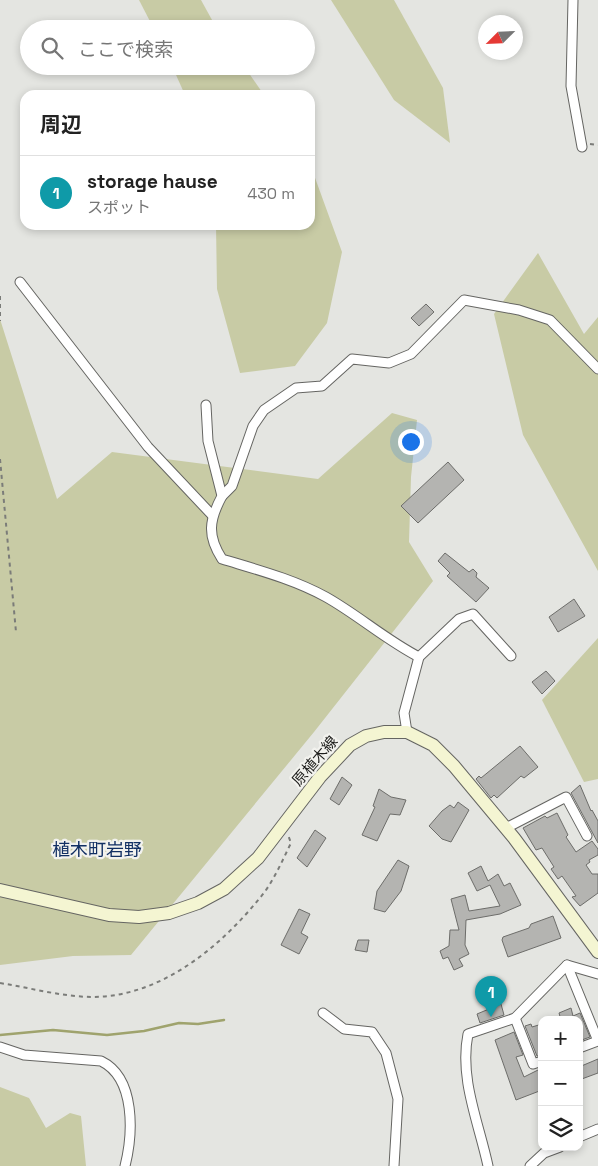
<!DOCTYPE html>
<html lang="ja">
<meta charset="utf-8">
<style>
body{margin:0;font-family:"Space Grotesk","Noto Sans JP",sans-serif;background:#f2f2f2;color:#222}
.controls{position:absolute;right:15px;bottom:15px;display:grid;overflow:hidden;border-radius:10px;box-shadow:0 2px 8px #0003}
.controls button{width:45px;height:45px;display:grid;place-items:center;padding:0;border:0;border-bottom:1px solid #e0e0e0;background:#fff;color:#222;font:25px sans-serif}
.compass{position:absolute;left:478px;top:15px;width:45px;height:45px;border-radius:50%;background:#fff;box-shadow:0 2px 8px #0003;rotate:246deg}
.you{position:absolute;left:410px;top:441px;width:18px;height:18px;margin:-12px;border:4px solid #fff;border-radius:50%;background:#1a73e8;box-shadow:0 0 0 8px #1a73e833}
.badge{display:grid;place-items:center;width:32px;height:32px;border-radius:50%;background:#111827;color:#fff;font-size:16px;font-weight:700}
.pin{position:absolute;translate:-50% -41px;filter:drop-shadow(0 1px 2px #0008)}
.pin::after{content:'';position:absolute;top:26px;width:18px;height:15px;background:inherit;clip-path:polygon(0 0,100% 0,50% 100%)}
.list{margin:0;padding:0;list-style:none}
h2{display:flex;justify-content:space-between;align-items:center;height:65px;margin:0;padding:0 20px;font-size:21px}
h2 small{font-size:16px;font-weight:400;color:#767676}
.list li{display:grid;grid-template-columns:32px 1fr auto;gap:15px;align-items:center;box-sizing:border-box;height:75px;padding:0 20px;border-top:1px solid #e0e0e0}
.list b{display:block;font-size:19px;white-space:nowrap}
.list p{margin:0;font-size:16px;white-space:nowrap;color:#767676}
.list em{font-size:16px;font-style:normal;color:#767676}
.icon{flex:none;width:28px;height:28px;fill:none;stroke:currentColor;stroke-width:2;stroke-linecap:round;stroke-linejoin:round}
.map{position:relative;flex:none;width:598px;height:1166px;overflow:hidden}
.search{position:absolute;background:#fff;box-shadow:0 2px 8px #0003;left:20px;top:20px;width:295px;height:55px;display:flex;align-items:center;gap:12px;box-sizing:border-box;padding:0 18px;border-radius:28px;color:#767676;font-size:19px}
.panel{position:absolute;background:#fff;box-shadow:0 2px 8px #0003;left:20px;top:90px;width:295px;height:140px;border-radius:15px}
.map>svg:first-child{display:block}
.green{fill:#c8cba5}
.lines{fill:none;stroke-linecap:round;stroke-linejoin:round}
.stream{stroke:#9fa36d;stroke-width:2.5}
.building{fill:#b4b4b1;stroke:#6d6d6a}
.street-casing{stroke:#656562;stroke-width:11}
.secondary-casing{stroke:#656562;stroke-width:14}
.path{stroke:#7b7c79;stroke-width:2;stroke-dasharray:4 4;stroke-linecap:butt}
.street{stroke:#fff;stroke-width:9}
.secondary{stroke:#f4f5d2;stroke-width:12}
.labels{text-anchor:middle;stroke-width:4.5;stroke-linejoin:round;paint-order:stroke}
.street-label{font-size:15px;fill:#1c1c1a;stroke:#f2f2ee}
.quarter-label{font-size:18px;fill:#112f63;stroke:#f2f2ee}
</style>
<div class="map">
<svg width="598" height="1166" viewBox="0 0 598 1166">
<rect width="100%" height="100%" fill="#e4e5e1"/>
<g class="green">
<polygon points="139,0 201,0 217,29 154,29"/>
<polygon points="331,0 394,0 443,88 450,143 394,100"/>
<polygon points="172,66 244,66 264,95 185,95"/>
<polygon points="310,164 342,252 327,323 295,366 240,373 217,289 216,225 310,225"/>
<polygon points="538,253 584,334 598,317 598,571 523,435 494,314"/>
<polygon points="0,319 57,499 112,452 318,479 392,413 417,420 411,477 409,542 433,581 314,732 131,955 73,956 0,965"/>
<polygon points="598,638 598,779 584,782 542,700"/>
<polygon points="0,1087 29,1098 46,1128 70,1113 81,1116 86,1166 0,1166"/>
</g>
<g class="lines">
<polyline class="stream" points="0,1035 53,1030 107,1035 144,1031 179,1023 198,1024 224,1020"/>
</g>
<g class="building">
<polygon points="426,304 434,312 419,326 411,318"/>
<polygon points="448,462 464,480 418,523 401,506"/>
<polygon points="445,553 469,572 473,569 477,573 476,577 489,588 476,602 447,576 450,573 438,561"/>
<polygon points="574,599 585,616 558,632 549,617"/>
<polygon points="546,671 555,681 542,694 532,682"/>
<polygon points="520,746 538,767 524,778 521,776 497,798 494,795 491,798 476,779 479,776 481,778"/>
<polygon points="342,777 352,785 339,805 330,799"/>
<polygon points="580,785 591,811 592,810 598,821 598,843 571,793"/>
<polygon points="379,789 391,797 406,800 400,815 390,814 377,841 362,835 375,807 373,806"/>
<polygon points="458,802 469,810 451,842 442,839 429,826 442,811 450,805 454,808"/>
<polygon points="557,813 568,835 566,837 576,852 592,841 598,849 598,855 589,860 590,862 586,865 592,874 598,874 598,893 580,906 572,897 576,896 562,876 558,879 551,869 554,867 542,848 536,850 523,828 545,816 547,818"/>
<polygon points="315,830 326,838 307,867 297,858"/>
<polygon points="398,860 409,866 401,891 385,912 374,909 377,891"/>
<polygon points="481,866 488,881 498,874 504,886 510,883 521,905 500,914 466,920 465,945 469,954 459,959 463,966 454,970 448,957 443,959 440,951 449,946 450,930 459,930 451,899 465,895 469,911 500,906 490,885 477,891 468,873"/>
<polygon points="299,909 310,914 301,933 308,937 299,954 281,945"/>
<polygon points="553,916 561,938 508,957 502,940 503,937 529,928 531,924"/>
<polygon points="358,940 369,940 367,952 355,950"/>
<polygon points="501,1004 504,1015 480,1023 477,1014"/>
<polygon points="571,1008 573,1016 580,1013 590,1037 579,1041 579,1020 561,1020 559,1013"/>
<polygon points="531,1024 532,1027 542,1024 542,1055 537,1056 525,1026"/>
<polygon points="514,1032 523,1055 516,1057 524,1077 542,1068 542,1090 516,1100 495,1040"/>
<polygon points="598,1059 598,1073 579,1080 579,1067"/>
</g>
<g class="lines">
<g class="street-casing">
<g id="street">
<polyline points="573,0 571,86 582,147"/>
<polyline points="20,282 148,447 212,515"/>
<path d="M206,405L208,441L222,496C209,520 207,536 222,559C258,570 293,579 326,597C358,615 386,640 419,657"/>
<polyline points="222,496 232,486 253,426 264,410 296,388 322,386 352,359 389,363 411,354 464,300 519,310 550,320 598,369"/>
<polyline points="407,732 404,713 419,657 459,619 473,614 511,656"/>
<polyline points="506,828 566,797 587,836"/>
<polyline points="567,965 598,1041 579,1048"/>
<polyline points="323,1013 344,1029 372,1032 386,1053 398,1099 394,1166"/>
<polyline points="515,1018 533,1064 542,1061"/>
<path d="M0,1047L24,1055L101,1061C136,1078 133,1134 125,1166"/>
<polyline points="579,1137 598,1129"/>
<path d="M488,1166C479,1123 459,1079 468,1034L515,1018L567,965L598,974"/>
<polyline points="530,1166 544,1153 560,1147"/>
</g>
</g>
<g class="secondary-casing">
<polyline id="secondary" points="0,890 109,915 139,917 169,913 198,903 224,889 258,858 320,777 350,745 366,736 384,732 407,732 433,745 454,766 514,838 598,952"/>
</g>
<g class="path">
<polyline points="590,144 598,145"/>
<polyline points="0,296 0,321"/>
<polyline points="0,459 16,632"/>
<path d="M0,983C31,988 63,997 94,997C161,996 219,948 259,899C273,883 282,861 291,843L288,835"/>
</g>
<use href="#street" class="street"/>
<use href="#secondary" class="secondary"/>
</g>
<g class="labels">
<g class="street-label">
<text transform="translate(315 761) rotate(-49)" y="5">原植木線</text>
</g>
<g class="quarter-label">
<text x="97" y="856">植木町岩野</text>
</g>
</g>
</svg>
<div class="controls">
<button>+</button>
<button>−</button>
<button><svg class="icon" aria-label="layers" viewBox="0 0 24 24"><path d="M12 4l9 5-9 5-9-5zM3 14l9 5 9-5"/></svg></button>
</div>
<svg class="compass" viewBox="-18 -18 36 36"><path d="M0-13l5 13h-10z" fill="#e53935"/><path d="M0 13l5-13h-10z" fill="#767676"/></svg>
<div class="you"></div>
<div class="pin badge" style="left:491px;top:1017px;background:#0f9aa8">1</div>
<div class="search"><svg class="icon" aria-label="search" viewBox="0 0 24 24"><circle cx="10" cy="10" r="6"/><path d="M15 15l6 6"/></svg>ここで検索</div>
<section class="panel">
<h2>周辺<small></small></h2>
<ul class="list">
<li><span class="badge" style="background:#0f9aa8">1</span><div><b>storage hause</b><p>スポット</p></div><em>430 m</em></li>
</ul>
</section>
</div>
